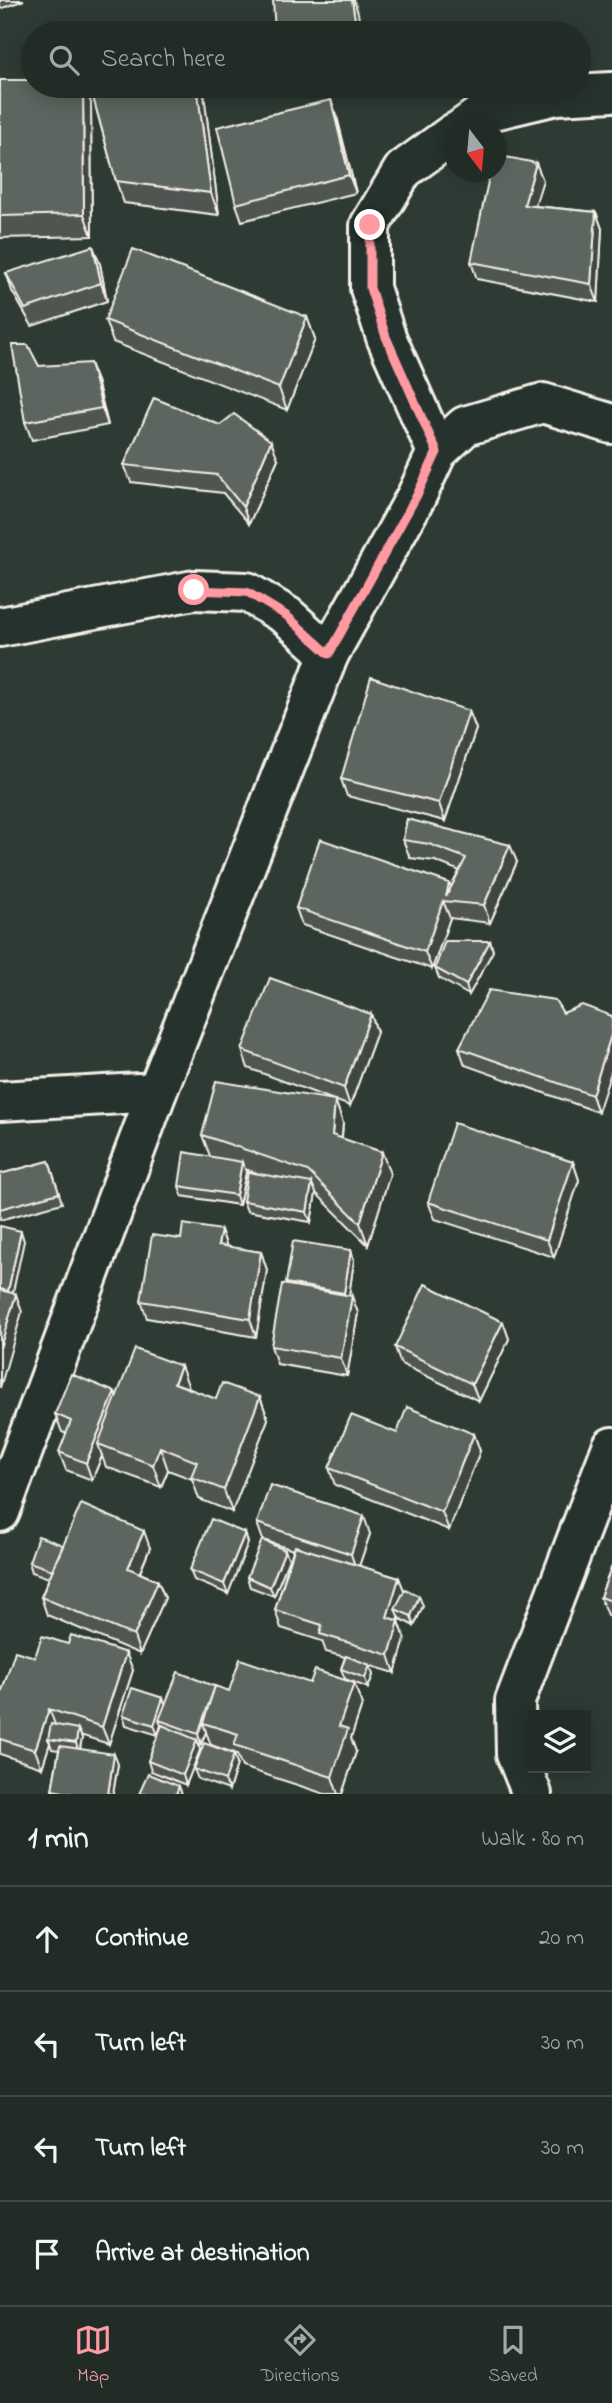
<!DOCTYPE html>
<meta charset="utf-8">
<style>
body{margin:0;font-family:"Indie Flower",sans-serif;background:#2e3833;color:#f1f3f6}
.controls{position:absolute;right:21px;bottom:21px;display:grid;overflow:hidden;border-radius:0px;box-shadow:0 4px 18px #0003}
.controls button{width:63px;height:63px;display:grid;place-items:center;padding:0;border:0;border-bottom:2px solid #3f4844;background:#222c27;color:#f1f3f6;font:35px sans-serif}
.compass{position:absolute;left:444px;top:119px;width:63px;height:63px;border-radius:50%;background:#222c27;box-shadow:0 4px 18px #0003;rotate:164deg}
.stop{position:absolute;width:21px;height:21px;margin:-16px;border:5px solid #ff9aa2;border-radius:50%;background:#fff}
.stop.end{background:#ff9aa2;border-color:#fff;box-shadow:0 2px 7px #0008}
.list{margin:0;padding:0;list-style:none}
h2{display:flex;justify-content:space-between;align-items:center;height:91px;margin:0;padding:0 28px;font-size:30px}
h2 small{font-size:23px;font-weight:400;color:#a2a7a7}
.list li{display:grid;grid-template-columns:46px 1fr auto;gap:21px;align-items:center;box-sizing:border-box;height:105px;padding:0 28px;border-top:2px solid #3f4844}
.list b{display:block;font-size:26px;white-space:nowrap}
.list em{font-size:23px;font-style:normal;color:#a2a7a7}
.icon{flex:none;width:38px;height:38px;fill:none;stroke:currentColor;stroke-width:2;stroke-linecap:round;stroke-linejoin:round}
.map{position:relative;flex:none;width:612px;height:1794px;overflow:hidden}
.search{position:absolute;background:#222c27;box-shadow:0 4px 18px #0003;left:21px;right:21px;top:21px;height:77px;display:flex;align-items:center;gap:18px;box-sizing:border-box;padding:0 24px;border-radius:38px;color:#a2a7a7;font-size:26px}
.sheet{height:511px;background:#222c27}
nav{display:flex;justify-content:space-around;align-items:center;box-sizing:border-box;height:98px;border-top:2px solid #3f4844;background:#222c27;font-size:19px;color:#a2a7a7}
nav a{display:grid;justify-items:center;gap:4px}
nav .on{color:#ff9aa2}
.map>svg:first-child{display:block}
.lines{fill:none;stroke-linecap:round;stroke-linejoin:round}
.street-casing{stroke:#f4f1e8;stroke-width:44}
.street{stroke:#26332d;stroke-width:38}
.wall{fill:#4f5751;stroke:#f4f1e8;stroke-width:2}
.shaded-wall{fill:#404742;stroke:#f4f1e8;stroke-width:2}
.building{fill:#5c655e;stroke:#f4f1e8;stroke-width:2}
.route{stroke:#ff9aa2;stroke-width:9}
</style>
<div class="map">
<svg width="612" height="1794" viewBox="0 0 612 1794">
<rect width="100%" height="100%" fill="#2e3b34"/>
<filter id="ink" filterUnits="userSpaceOnUse"><feTurbulence type="fractalNoise" baseFrequency=".0143" numOctaves="2"/><feDisplacementMap in="SourceGraphic" scale="14" xChannelSelector="R" yChannelSelector="G"/><feConvolveMatrix kernelMatrix="1 2 1 2 8 2 1 2 1" color-interpolation-filters="sRGB"/></filter>
<g filter="url(#ink)">
<g class="lines">
<g class="street-casing">
<g id="street">
<polyline points="460,130 485,112 556,95 612,92"/>
<polyline points="437,452 386,337 370,288 370,225 403,170 454,133"/>
<polyline points="0,627 194,590 247,592 287,616 329,654"/>
<polyline points="0,1101 157,1092"/>
<polyline points="0,1512 157,1092 329,654 417,495 437,452 465,426 543,403 612,424"/>
<polyline points="532,1794 516,1754 515,1701 612,1447"/>
</g>
</g>
<use href="#street" class="street"/>
</g>
<g class="wall">
<polygon points="0,0 24,0 0,9"/>
<polygon points="0,80 91,103 92,236 0,238"/>
<polygon points="90,86 203,86 219,215 124,203 116,181"/>
<polygon points="331,100 337,117 356,193 242,221 236,204"/>
<polygon points="543,180 535,206 596,212 602,229 598,302 477,279 471,262"/>
<polygon points="100,264 107,301 32,326 12,291 6,273"/>
<polygon points="307,317 315,339 287,410 113,342 105,320"/>
<polygon points="39,366 97,381 108,425 32,440 25,422"/>
<polygon points="278,459 249,524 223,493 131,482 124,465"/>
<polygon points="469,711 476,729 445,821 347,796 341,779"/>
<polygon points="407,819 517,862 490,923 450,918 432,969 302,925 296,908 449,883 451,887 460,871 435,861 410,858 403,840"/>
<polygon points="490,941 493,951 469,995 439,978 435,968"/>
<polygon points="563,1013 598,1112 465,1065 459,1048"/>
<polygon points="371,1014 377,1032 350,1106 248,1068 242,1050"/>
<polygon points="335,1100 343,1123 342,1138 390,1174 368,1245 316,1193 311,1222 247,1211 243,1201 257,1173 245,1169 246,1172 239,1205 182,1196 179,1186 210,1156 202,1135"/>
<polygon points="49,1161 62,1203 0,1220 0,1174"/>
<polygon points="573,1162 579,1180 554,1257 435,1219 428,1202"/>
<polygon points="221,1230 227,1247 261,1252 267,1270 256,1337 147,1318 141,1301 181,1239"/>
<polygon points="351,1250 354,1260 349,1295 358,1313 347,1376 277,1364 271,1346 286,1284 286,1283"/>
<polygon points="503,1322 509,1339 479,1401 401,1364 395,1347"/>
<polygon points="189,1389 216,1399 260,1397 268,1419 232,1512 199,1499 192,1479 168,1470 161,1487 106,1467 102,1456 92,1480 66,1470 59,1452 67,1434 62,1432 55,1414 115,1392 117,1396"/>
<polygon points="397,1433 474,1434 480,1451 449,1530 335,1485 329,1468"/>
<polygon points="257,1523 370,1534 359,1566 399,1578 404,1591 423,1606 414,1626 399,1618 398,1621 399,1621 405,1639 395,1673 368,1665 373,1675 368,1688 345,1679 341,1669 345,1657 326,1652 322,1641 281,1628 275,1610 293,1550 263,1540"/>
<polygon points="245,1533 248,1543 228,1594 194,1580 190,1570"/>
<polygon points="63,1545 150,1548 140,1573 158,1581 165,1598 140,1654 47,1615 41,1597 49,1578 32,1572 29,1562"/>
<polygon points="289,1559 274,1596 250,1587 247,1577"/>
<polygon points="612,1566 612,1616 607,1615 600,1597"/>
<polygon points="35,1657 133,1670 109,1744 80,1735 82,1738 80,1749 118,1764 113,1794 54,1794 52,1790 59,1750 52,1749 50,1743 42,1768 0,1754 0,1697"/>
<polygon points="310,1683 354,1683 362,1705 351,1738 356,1752 342,1794 325,1794 242,1767 237,1754 211,1745 206,1732 201,1744 198,1743 200,1750 186,1785 151,1771 148,1761 162,1726 161,1725 158,1735 126,1725 123,1715 166,1705 216,1687 229,1691"/>
<polygon points="234,1754 237,1764 229,1790 198,1779 194,1769"/>
</g>
<g class="shaded-wall">
<polygon points="352,0 354,0 358,13 361,33 357,33"/>
<polygon points="83,86 85,86 91,103 92,236 84,214"/>
<polygon points="197,86 203,86 219,215 211,193"/>
<polygon points="331,100 337,117 356,193 349,175"/>
<polygon points="536,163 543,180 530,222 524,205"/>
<polygon points="596,212 602,229 598,302 591,284"/>
<polygon points="93,246 100,264 107,301 101,283"/>
<polygon points="307,317 315,339 287,410 279,388"/>
<polygon points="90,363 97,381 108,425 102,408"/>
<polygon points="271,441 278,459 249,524 243,507"/>
<polygon points="469,711 476,729 445,821 439,803"/>
<polygon points="510,845 517,862 490,923 484,905"/>
<polygon points="443,901 450,918 432,969 425,952"/>
<polygon points="490,941 493,951 469,995 466,985"/>
<polygon points="371,1014 377,1032 350,1106 344,1088"/>
<polygon points="612,1032 612,1069 598,1112 592,1095"/>
<polygon points="335,1100 343,1123 340,1157 332,1135"/>
<polygon points="382,1152 390,1174 368,1245 360,1223"/>
<polygon points="242,1162 246,1172 239,1205 236,1195"/>
<polygon points="573,1162 579,1180 554,1257 547,1240"/>
<polygon points="312,1183 316,1193 311,1222 307,1212"/>
<polygon points="221,1230 227,1248 218,1245"/>
<polygon points="21,1231 24,1241 11,1301 8,1291"/>
<polygon points="351,1250 354,1260 348,1303 344,1293"/>
<polygon points="261,1252 267,1270 256,1337 250,1319"/>
<polygon points="16,1294 22,1312 0,1388 0,1348"/>
<polygon points="352,1296 358,1313 347,1376 341,1358"/>
<polygon points="503,1322 509,1339 479,1401 472,1384"/>
<polygon points="181,1366 189,1388 174,1383"/>
<polygon points="115,1392 121,1409 98,1444 102,1456 92,1480 86,1463"/>
<polygon points="260,1397 268,1419 232,1512 224,1490"/>
<polygon points="474,1434 480,1451 449,1530 442,1512"/>
<polygon points="160,1447 168,1470 161,1487 153,1465"/>
<polygon points="364,1516 370,1534 357,1572 351,1554"/>
<polygon points="144,1531 150,1548 134,1586 128,1568"/>
<polygon points="245,1533 248,1543 228,1594 224,1584"/>
<polygon points="285,1550 289,1559 274,1596 270,1587"/>
<polygon points="399,1578 406,1595 395,1609 399,1618 393,1635 387,1617"/>
<polygon points="158,1581 165,1598 140,1654 134,1636"/>
<polygon points="419,1596 423,1606 414,1626 411,1616"/>
<polygon points="399,1621 405,1639 395,1673 389,1655"/>
<polygon points="126,1653 133,1670 109,1744 102,1727"/>
<polygon points="370,1665 373,1675 368,1688 365,1678"/>
<polygon points="354,1683 362,1705 351,1738 356,1752 342,1794 338,1794 332,1777 339,1726"/>
<polygon points="216,1687 203,1723 206,1732 201,1744 198,1734"/>
<polygon points="163,1698 167,1708 159,1720 161,1725 158,1735 154,1725"/>
<polygon points="49,1709 56,1727 48,1739 50,1743 42,1768 35,1750"/>
<polygon points="78,1729 82,1738 79,1753 76,1743"/>
<polygon points="197,1740 200,1750 186,1785 183,1775"/>
<polygon points="114,1754 118,1764 113,1794 108,1794"/>
<polygon points="234,1754 237,1764 229,1790 225,1780"/>
<polygon points="179,1786 182,1794 176,1794"/>
</g>
<g class="building">
<polygon points="273,0 352,0 357,33 275,33"/>
<polygon points="0,80 33,80 33,86 83,86 84,214 0,216"/>
<polygon points="90,86 197,86 211,193 116,181"/>
<polygon points="331,100 349,175 236,204 217,127"/>
<polygon points="496,155 536,163 524,205 596,212 591,284 471,262 490,172 496,172"/>
<polygon points="93,246 101,283 25,309 6,273"/>
<polygon points="133,249 307,317 279,388 105,320"/>
<polygon points="12,345 28,345 39,366 90,363 102,408 25,422"/>
<polygon points="154,398 220,425 234,414 271,441 243,507 217,475 124,465"/>
<polygon points="371,677 469,711 439,803 341,779"/>
<polygon points="407,819 510,845 484,905 443,901 425,952 296,908 320,839 449,883 446,897 466,858 429,844 403,840"/>
<polygon points="445,941 490,941 466,985 435,968"/>
<polygon points="270,978 371,1014 344,1088 242,1050"/>
<polygon points="489,990 555,1000 563,1013 582,1005 612,1016 612,1032 592,1095 459,1048"/>
<polygon points="216,1081 335,1100 332,1135 382,1152 360,1223 308,1171 202,1135"/>
<polygon points="454,1123 573,1162 547,1240 428,1202"/>
<polygon points="184,1152 242,1162 236,1195 179,1186"/>
<polygon points="49,1161 59,1193 0,1209 0,1174"/>
<polygon points="248,1172 312,1183 307,1212 243,1201"/>
<polygon points="183,1224 221,1230 218,1245 261,1252 250,1319 141,1301 152,1235 181,1239"/>
<polygon points="0,1226 21,1231 8,1291 0,1289"/>
<polygon points="293,1241 351,1250 344,1293 286,1283"/>
<polygon points="282,1284 352,1296 341,1358 271,1346"/>
<polygon points="425,1284 503,1322 472,1384 395,1347"/>
<polygon points="0,1290 16,1294 0,1348"/>
<polygon points="135,1349 181,1366 174,1383 216,1399 222,1383 260,1397 224,1490 191,1477 197,1462 160,1447 153,1465 98,1444"/>
<polygon points="71,1374 115,1392 86,1463 59,1452 71,1421 55,1414"/>
<polygon points="407,1407 474,1434 442,1512 329,1468 351,1415 397,1433"/>
<polygon points="270,1485 364,1516 351,1554 257,1523"/>
<polygon points="81,1504 144,1531 128,1568 158,1581 134,1636 41,1597"/>
<polygon points="211,1519 245,1533 224,1584 190,1570"/>
<polygon points="38,1536 63,1545 52,1570 29,1562"/>
<polygon points="262,1540 285,1550 270,1587 247,1577"/>
<polygon points="295,1546 399,1578 387,1617 399,1621 389,1655 320,1634 322,1625 275,1610"/>
<polygon points="612,1566 612,1601 600,1597"/>
<polygon points="405,1589 419,1596 411,1616 395,1609"/>
<polygon points="71,1635 126,1653 102,1727 49,1709 35,1750 0,1739 0,1697 15,1651 35,1657 42,1636 68,1644"/>
<polygon points="346,1656 370,1665 365,1678 341,1669"/>
<polygon points="240,1659 310,1683 315,1670 354,1683 339,1726 348,1729 332,1777 234,1745 238,1734 203,1723 215,1686 229,1691"/>
<polygon points="178,1672 216,1687 215,1686 198,1734 159,1720"/>
<polygon points="132,1688 163,1698 154,1725 123,1715"/>
<polygon points="51,1724 78,1729 76,1743 48,1739"/>
<polygon points="162,1725 197,1740 183,1775 148,1761"/>
<polygon points="204,1743 234,1754 225,1780 194,1769"/>
<polygon points="60,1746 114,1754 108,1794 74,1794 52,1790"/>
<polygon points="148,1774 179,1786 176,1794 139,1794"/>
</g>
</g>
<g class="lines" filter="url(#ink)">
<polyline class="route" points="194,590 247,592 287,616 329,654 417,495 437,452 386,337 370,288 370,225"/>
</g>
</svg>
<div class="controls">
<button><svg class="icon" aria-label="layers" viewBox="0 0 24 24"><path d="M12 4l9 5-9 5-9-5zM3 14l9 5 9-5"/></svg></button>
</div>
<svg class="compass" viewBox="-18 -18 36 36"><path d="M0-13l5 13h-10z" fill="#e53935"/><path d="M0 13l5-13h-10z" fill="#a2a7a7"/></svg>
<div class="stop" style="left:194px;top:590px"></div>
<div class="stop end" style="left:370px;top:225px"></div>
<div class="search"><svg class="icon" aria-label="search" viewBox="0 0 24 24"><circle cx="10" cy="10" r="6"/><path d="M15 15l6 6"/></svg>Search here</div>
</div>
<section class="sheet">
<h2>1 min<small>Walk · 80 m</small></h2>
<ul class="list">
<li><svg class="icon" aria-label="ahead" viewBox="0 0 24 24"><path d="M12 20V5M6 11l6-6 6 6"/></svg><div><b>Continue</b></div><em>20 m</em></li>
<li><svg class="icon" aria-label="left" viewBox="0 0 24 24"><path d="M17 20v-9H6M10 6l-5 5 5 5"/></svg><div><b>Turn left</b></div><em>30 m</em></li>
<li><svg class="icon" aria-label="left" viewBox="0 0 24 24"><path d="M17 20v-9H6M10 6l-5 5 5 5"/></svg><div><b>Turn left</b></div><em>30 m</em></li>
<li><svg class="icon" aria-label="arrive" viewBox="0 0 24 24"><path d="M6 21V4h12l-3 4 3 4H6"/></svg><div><b>Arrive at destination</b></div></li>
</ul>
</section>
<nav>
<a class="on"><svg class="icon" aria-label="map" viewBox="0 0 24 24"><path d="M3 6l6-2 6 2 6-2v14l-6 2-6-2-6 2zM9 4v14M15 6v14"/></svg>Map</a>
<a><svg class="icon" aria-label="directions" viewBox="0 0 24 24"><path d="M12 3l9 9-9 9-9-9zM9 14v-3h6M13 9l2 2-2 2"/></svg>Directions</a>
<a><svg class="icon" aria-label="saved" viewBox="0 0 24 24"><path d="M7 4h10v16l-5-4-5 4z"/></svg>Saved</a>
</nav>
